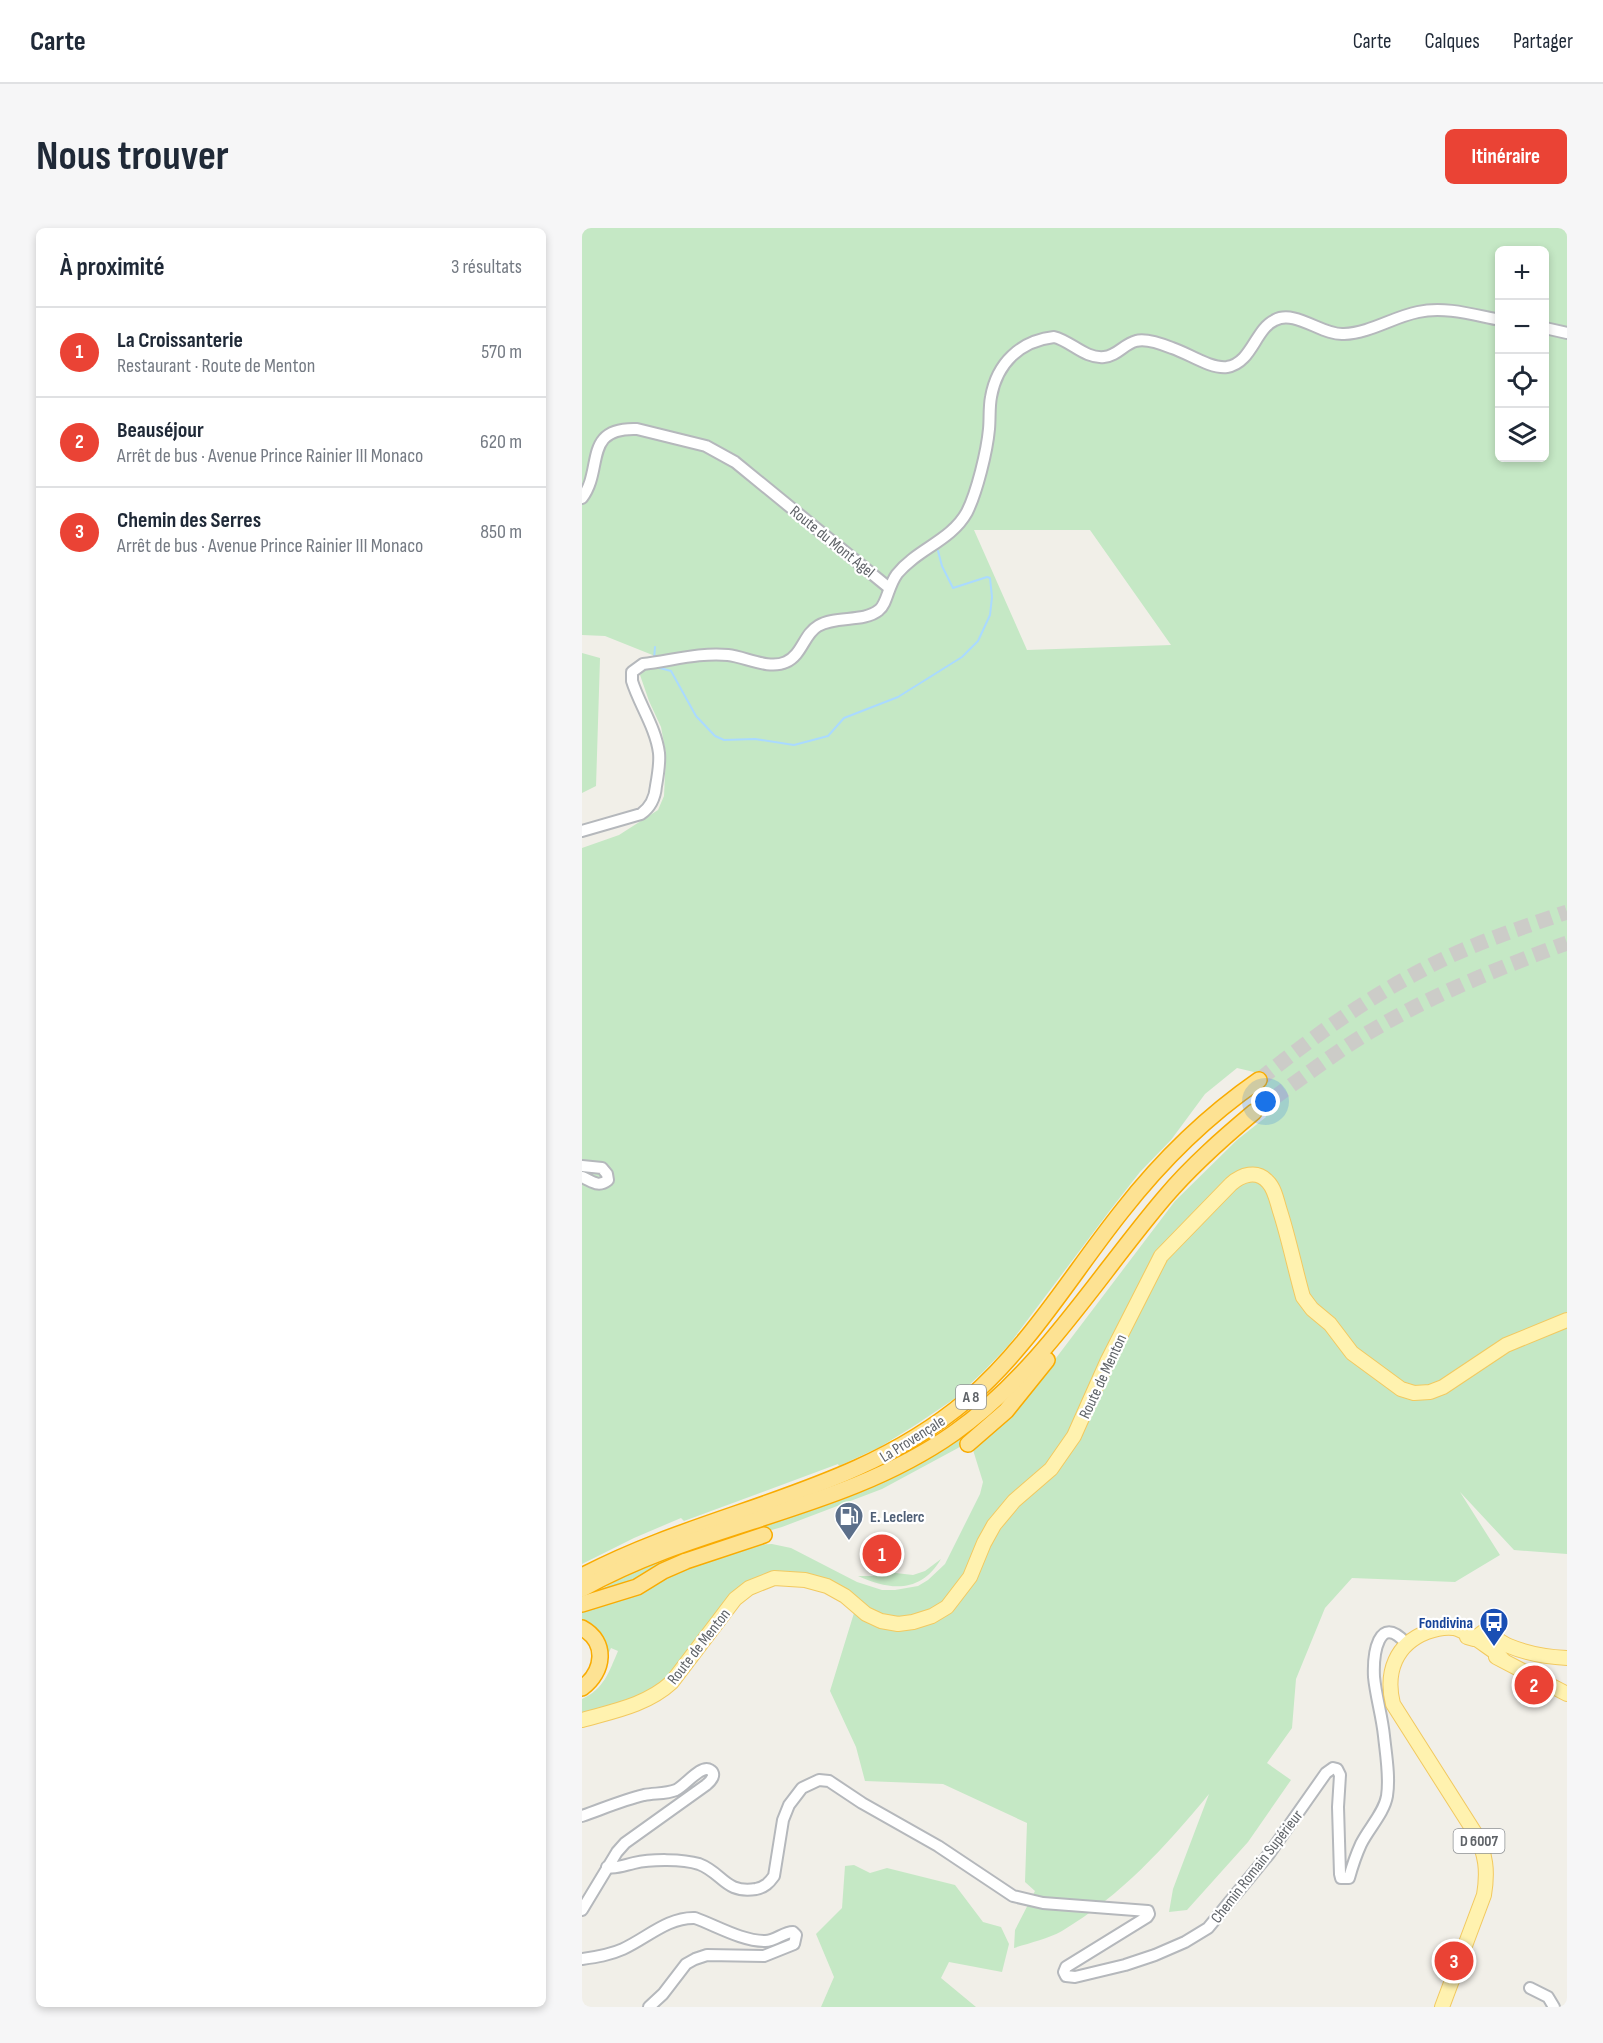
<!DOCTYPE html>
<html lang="fr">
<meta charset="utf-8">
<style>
body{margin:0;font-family:"Sofia Sans Condensed",sans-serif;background:#f6f6f7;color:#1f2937}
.controls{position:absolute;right:18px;top:18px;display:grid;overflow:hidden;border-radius:9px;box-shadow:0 3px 9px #0003}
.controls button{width:54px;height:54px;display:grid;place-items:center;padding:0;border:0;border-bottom:2px solid #e0e1e3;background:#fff;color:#1f2937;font:30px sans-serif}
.you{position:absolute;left:684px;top:874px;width:21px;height:21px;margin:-15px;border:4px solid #fff;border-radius:50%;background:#1a73e8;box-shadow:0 0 0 9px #1a73e833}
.badge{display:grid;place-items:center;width:39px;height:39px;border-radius:50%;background:#ea4335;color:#fff;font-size:20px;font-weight:700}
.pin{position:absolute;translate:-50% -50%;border:3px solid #fff;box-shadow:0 2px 6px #0006}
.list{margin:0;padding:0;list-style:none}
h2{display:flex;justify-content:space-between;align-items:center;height:78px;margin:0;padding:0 24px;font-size:26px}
h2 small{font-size:20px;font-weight:400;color:#747a83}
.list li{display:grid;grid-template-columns:39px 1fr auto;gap:18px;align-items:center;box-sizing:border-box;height:90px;padding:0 24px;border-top:2px solid #e0e1e3}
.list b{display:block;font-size:22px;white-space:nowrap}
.list p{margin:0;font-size:20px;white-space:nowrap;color:#747a83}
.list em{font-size:20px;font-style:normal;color:#747a83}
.icon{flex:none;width:33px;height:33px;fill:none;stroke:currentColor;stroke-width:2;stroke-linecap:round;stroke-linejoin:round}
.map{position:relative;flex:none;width:985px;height:1779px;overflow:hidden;border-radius:9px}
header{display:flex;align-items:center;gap:36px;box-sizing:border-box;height:84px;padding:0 30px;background:#fff;border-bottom:2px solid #e0e1e3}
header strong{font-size:28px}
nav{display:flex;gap:33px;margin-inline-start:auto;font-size:21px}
.intro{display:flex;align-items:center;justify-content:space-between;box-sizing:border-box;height:144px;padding:0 36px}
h1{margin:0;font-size:42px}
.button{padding:15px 27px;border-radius:9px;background:#ea4335;color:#fff;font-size:21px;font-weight:700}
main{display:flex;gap:36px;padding:0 36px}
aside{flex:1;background:#fff;border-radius:9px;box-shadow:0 3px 9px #0003}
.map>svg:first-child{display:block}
.green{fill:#c5e8c5;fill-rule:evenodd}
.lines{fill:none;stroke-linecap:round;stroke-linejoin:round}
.stream{stroke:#aadaff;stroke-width:2}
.highway-tunnel{stroke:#ccccc8;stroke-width:15;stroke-dasharray:15 8;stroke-linecap:butt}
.minor-casing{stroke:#b5b8bc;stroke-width:14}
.major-casing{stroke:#f2c960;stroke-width:16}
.highway-casing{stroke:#f9ab00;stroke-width:18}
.minor{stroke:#fff;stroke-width:10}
.major{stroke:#fff2af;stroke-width:14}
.highway{stroke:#fde293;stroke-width:15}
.labels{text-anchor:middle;stroke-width:4.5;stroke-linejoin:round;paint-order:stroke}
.shield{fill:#fff;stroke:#8f9295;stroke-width:1.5}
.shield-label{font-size:15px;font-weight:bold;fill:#5f6368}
.street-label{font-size:16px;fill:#5f6368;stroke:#fff}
.service-label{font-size:16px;font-weight:bold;fill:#4e5e75;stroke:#fff;text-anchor:start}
.transit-label{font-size:16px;font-weight:bold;fill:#164399;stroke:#fff;text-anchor:end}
</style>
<header>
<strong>Carte</strong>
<nav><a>Carte</a><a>Calques</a><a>Partager</a></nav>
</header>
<div class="intro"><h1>Nous trouver</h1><a class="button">Itinéraire</a></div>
<main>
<aside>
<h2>À proximité<small>3 résultats</small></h2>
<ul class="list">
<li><span class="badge">1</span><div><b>La Croissanterie</b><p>Restaurant · Route de Menton</p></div><em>570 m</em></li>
<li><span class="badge">2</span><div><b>Beauséjour</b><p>Arrêt de bus · Avenue Prince Rainier III Monaco</p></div><em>620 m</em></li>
<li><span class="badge">3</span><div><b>Chemin des Serres</b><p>Arrêt de bus · Avenue Prince Rainier III Monaco</p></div><em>850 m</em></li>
</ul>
</aside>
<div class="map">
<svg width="985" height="1779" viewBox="0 0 985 1779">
<rect width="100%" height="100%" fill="#f1efe8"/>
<g class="green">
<path d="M0,0H985V1326L932,1322L878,1264L918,1327L873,1354L770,1350L743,1380L714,1451L710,1500L685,1535L709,1552L666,1614L605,1682L587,1684L591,1661L627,1566C583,1619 540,1667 480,1703C466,1711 447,1715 432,1720L433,1702L453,1663L443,1654L445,1595L361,1556L283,1553L274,1519L248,1463L276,1372L260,1361L174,1352L90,1447L59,1472L0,1488V1471C22,1461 27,1444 36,1423L29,1420L24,1431L0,1394V1381L85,1346L173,1317L190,1316L209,1320L275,1354L300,1362H313L336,1358L346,1352L363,1336L398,1266L401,1254L391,1222V1217L446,1167L593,973L655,912L684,889L671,864L682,855L672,844L655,840L623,866L589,912L558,944L529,981L426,1118L401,1144L372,1171L335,1196L298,1219L257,1238L256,1236L102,1293L99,1290L52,1310L0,1336V620L37,607L76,582L82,568L84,526L79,499L67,473L58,447L63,440L88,434L23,408L0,407ZM918,22H963V230H918ZM392,302H508L589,417L445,422Z"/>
<polygon points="0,425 18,430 14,558 0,565"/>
<path d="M403,1193L407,1195L376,1220L300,1261L200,1299L168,1308L54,1354L7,1368C40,1349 75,1332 111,1320C164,1300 220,1288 272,1267C319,1248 364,1223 403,1193Z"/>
<path d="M359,1331C339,1365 309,1363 276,1348H290L305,1344L331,1347L343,1343Z"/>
<polygon points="272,1637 288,1645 305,1640 373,1657 401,1694 419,1699 427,1716 420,1744 367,1734 359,1750 394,1779 239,1779 252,1749 234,1706 260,1680 263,1638"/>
</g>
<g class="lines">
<g class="stream">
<polyline points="72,431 73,419"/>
<polyline points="74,439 89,443 114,488 133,508 142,512 173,511 212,517 246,508 262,490 316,469 380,429 396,413 408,387 410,369 408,350 405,349 371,360 360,338 356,323"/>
</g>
<g class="highway-tunnel">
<path d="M677,852C728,811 782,772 840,742C886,717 936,701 985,684"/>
<path d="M672,884C702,863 731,841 762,820C830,775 908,743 985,715"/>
</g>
<g class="minor-casing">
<g id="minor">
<polyline points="963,100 985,105"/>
<path d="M0,270C22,241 0,199 55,201L124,218L153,234L306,359"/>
<path d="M0,603L59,586C69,579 73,570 74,558C76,547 78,535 77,525C74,500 57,476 50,453V444L61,436C88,433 118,424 146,427C164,429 187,442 204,434C220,427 222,406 236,398C254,387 281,395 297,382C305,376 306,358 315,346C335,321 369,313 385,284C395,264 405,223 407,201C408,191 407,179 409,169C415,135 438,113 472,109C489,113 503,131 522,129C535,128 542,116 554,113C564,110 580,116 590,120C606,125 628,141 645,139C670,135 673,101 693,92C713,81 741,108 762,106C788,105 811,89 836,84C863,78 892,87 918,92"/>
<path d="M0,938L20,940L25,946L26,952C16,960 10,953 0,949"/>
<path d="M0,1588C20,1581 41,1572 62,1567C73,1565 84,1566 94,1562C103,1558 119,1536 128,1542C135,1546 129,1553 124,1557L43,1615L35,1624L0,1682"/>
<path d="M25,1639C35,1641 43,1637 52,1635C69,1631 101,1631 117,1636C141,1645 143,1666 174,1661C183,1659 187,1655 192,1648L201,1592L207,1577L220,1560L237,1552L247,1553L280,1575L356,1618L431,1668L461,1675L566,1683L567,1686L565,1689L484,1739L482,1744L484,1748L493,1749L543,1737L573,1727L603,1714L626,1700L687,1626L744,1545L751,1540L755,1541L758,1547L756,1579L758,1646L759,1650H767C770,1639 774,1627 779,1616C787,1600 802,1585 805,1568C808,1549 804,1527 802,1508C800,1488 794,1469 792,1449C791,1427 796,1384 824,1415"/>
<path d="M0,1731C14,1729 28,1727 41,1721C65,1710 86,1689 113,1690C135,1698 160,1713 183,1713C194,1713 201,1704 211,1704L214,1707L212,1716L182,1728L125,1727L113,1731L104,1736L81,1766L67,1779"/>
<polyline points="948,1760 966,1769 972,1779"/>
</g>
</g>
<g class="major-casing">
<g id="major">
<path d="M885,1409L892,1411L901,1404C911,1407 918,1414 927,1418C946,1426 965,1429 985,1430"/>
<polyline points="914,1429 985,1466"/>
<path d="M0,1492C32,1483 65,1477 90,1454L153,1371L167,1360L192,1350L223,1352L245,1358L263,1368L284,1386L299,1393L316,1396L331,1394L350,1388L365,1379L388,1349L402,1315L412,1297L432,1273L469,1241L492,1208L525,1134L579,1028L649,956C659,947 675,941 686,954C693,961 695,974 698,983C707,1011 713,1041 721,1069L730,1081L748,1096L770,1125L819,1161L832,1165L848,1164L861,1159L924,1117L985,1092"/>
<path d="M860,1779L902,1667C906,1643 904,1626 893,1605L811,1476C803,1444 814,1416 845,1404C853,1401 864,1399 872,1400C888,1404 903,1418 916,1426L921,1432"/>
</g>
</g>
<g class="highway-casing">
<g id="highway">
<polyline points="386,1216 424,1183 465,1132"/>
<path d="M0,1348C127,1281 273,1267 385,1172C448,1118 489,1047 540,983C579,933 625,888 677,852"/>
<path d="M0,1361C118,1294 260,1284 372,1205C460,1142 514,1050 583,969C610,937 641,910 672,884"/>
<polyline points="0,1376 55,1359 81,1343 104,1333 182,1307"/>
<path d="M0,1400C26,1414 22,1444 0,1460"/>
</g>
</g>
<use href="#minor" class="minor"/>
<use href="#major" class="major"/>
<use href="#highway" class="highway"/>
</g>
<defs>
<g id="fuel-pin" transform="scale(1.5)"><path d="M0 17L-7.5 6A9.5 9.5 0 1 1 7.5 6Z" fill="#5c6f8a" stroke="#fff"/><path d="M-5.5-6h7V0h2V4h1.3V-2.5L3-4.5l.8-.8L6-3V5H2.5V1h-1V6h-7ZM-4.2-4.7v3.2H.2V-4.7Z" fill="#fff"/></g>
<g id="bus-pin" transform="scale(1.5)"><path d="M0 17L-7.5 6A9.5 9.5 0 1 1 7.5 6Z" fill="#1a4fb4" stroke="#fff"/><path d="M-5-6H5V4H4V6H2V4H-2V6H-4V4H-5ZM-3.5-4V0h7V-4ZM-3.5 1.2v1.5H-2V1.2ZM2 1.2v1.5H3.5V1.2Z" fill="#fff"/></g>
</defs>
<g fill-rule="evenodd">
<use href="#fuel-pin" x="267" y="1288"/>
<use href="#bus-pin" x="912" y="1394"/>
</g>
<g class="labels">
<g class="shield">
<rect x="374" y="1157" width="30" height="24" rx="4.5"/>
<rect x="871.5" y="1601" width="51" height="24" rx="4.5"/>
</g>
<g class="shield-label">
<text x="389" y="1174">A 8</text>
<text x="897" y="1618">D 6007</text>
</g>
<g class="street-label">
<text transform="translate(251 313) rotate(39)" y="6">Route du Mont Agel</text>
<text transform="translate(520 1148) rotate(-65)" y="6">Route de Menton</text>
<text transform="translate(330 1210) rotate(-32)" y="6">La Provençale</text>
<text transform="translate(116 1418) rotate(-52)" y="6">Route de Menton</text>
<text transform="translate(674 1638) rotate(-52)" y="6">Chemin Romain Supérieur</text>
</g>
<g class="service-label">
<text x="288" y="1294">E. Leclerc</text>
</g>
<g class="transit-label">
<text x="891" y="1400">Fondivina</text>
</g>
</g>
</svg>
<div class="controls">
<button>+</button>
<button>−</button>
<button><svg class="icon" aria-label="locate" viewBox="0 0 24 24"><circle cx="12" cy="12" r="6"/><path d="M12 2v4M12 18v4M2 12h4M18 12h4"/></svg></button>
<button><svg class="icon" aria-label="layers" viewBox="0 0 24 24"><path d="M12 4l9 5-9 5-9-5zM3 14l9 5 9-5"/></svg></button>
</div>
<div class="you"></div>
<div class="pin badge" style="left:300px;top:1326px">1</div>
<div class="pin badge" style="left:952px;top:1457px">2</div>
<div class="pin badge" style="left:872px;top:1733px">3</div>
</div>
</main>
